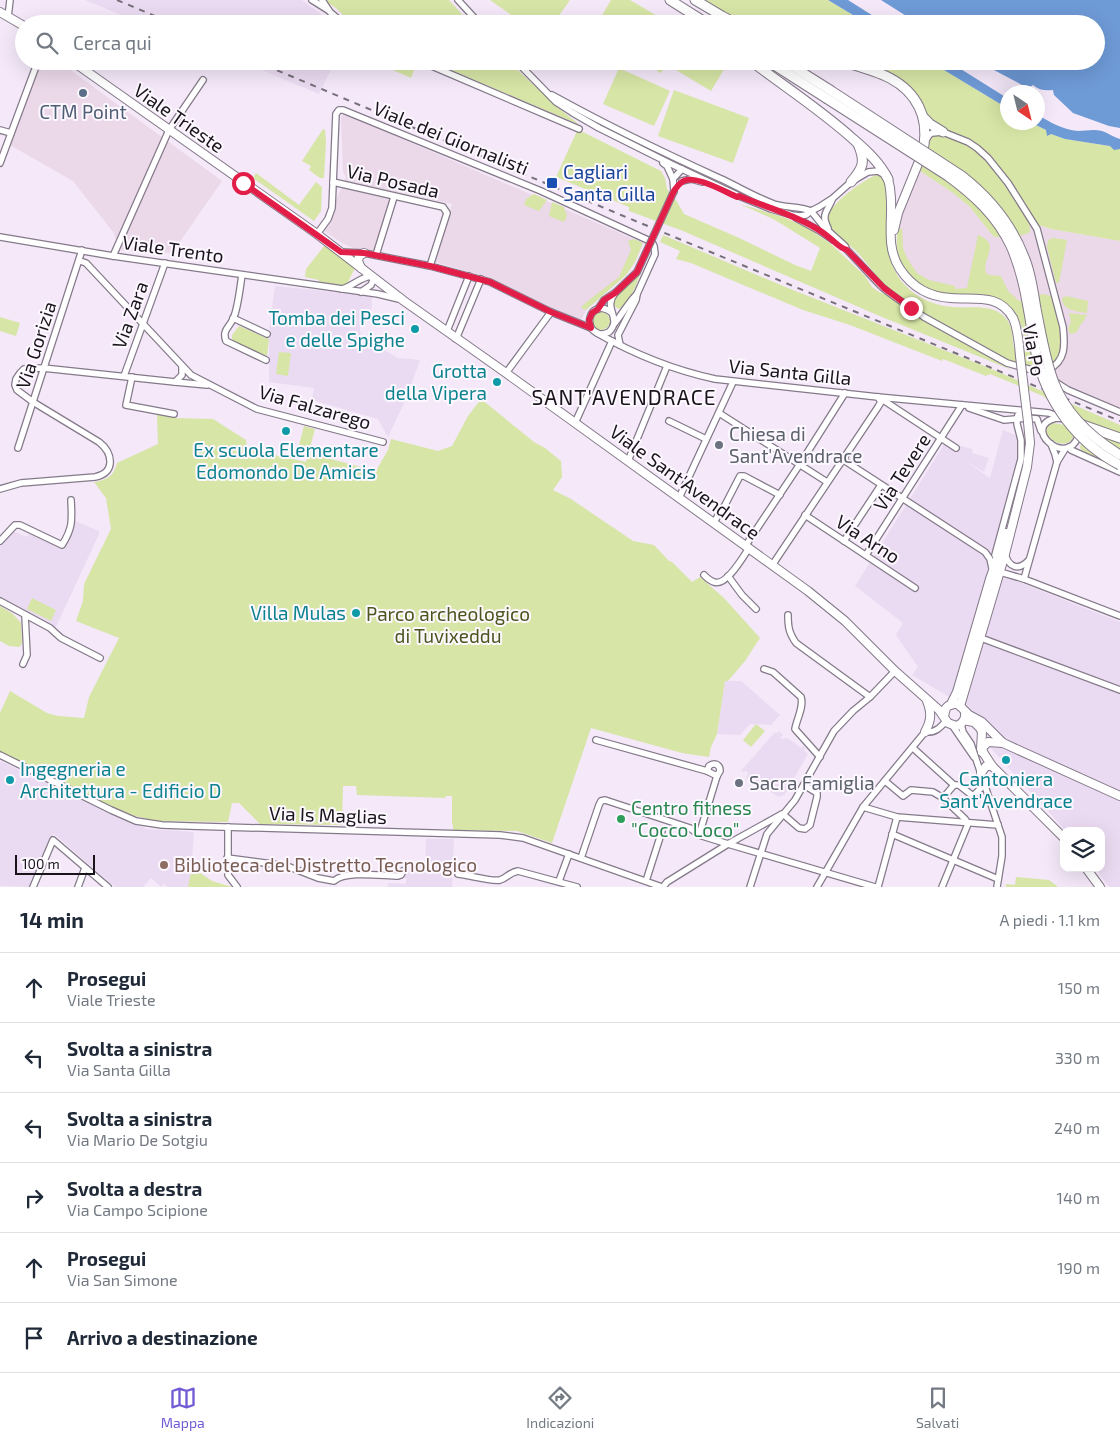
<!DOCTYPE html>
<html lang="it">
<meta charset="utf-8">
<style>
body{margin:0;font-family:"Exo 2",sans-serif;background:#f2f2f3;color:#1f2937}
.controls{position:absolute;right:15px;bottom:15px;display:grid;overflow:hidden;border-radius:10px;box-shadow:0 5px 20px #0002}
.controls button{width:45px;height:45px;display:grid;place-items:center;padding:0;border:0;border-bottom:1px solid #e0e1e3;background:#fff;color:#1f2937;font:25px sans-serif}
.compass{position:absolute;left:1000px;top:85px;width:45px;height:45px;border-radius:50%;background:#fff;box-shadow:0 5px 20px #0002;rotate:145deg}
.scale{position:absolute;left:15px;bottom:12px;width:80px;box-sizing:border-box;padding-left:5px;border:2px solid #18141a;border-top:0;font-size:14px;line-height:18px;white-space:nowrap;color:#18141a;-webkit-text-stroke:4px #fdf8ff;paint-order:stroke}
.stop{position:absolute;width:15px;height:15px;margin:-11px;border:4px solid #e11d48;border-radius:50%;background:#fff}
.stop.end{background:#e11d48;border-color:#fff;box-shadow:0 1px 5px #0008}
.list{margin:0;padding:0;list-style:none}
h2{display:flex;justify-content:space-between;align-items:center;height:65px;margin:0;padding:0 20px;font-size:21px}
h2 small{font-size:16px;font-weight:400;color:#747a83}
.list li{display:grid;grid-template-columns:32px 1fr auto;gap:15px;align-items:center;box-sizing:border-box;height:70px;padding:0 20px;border-top:1px solid #e0e1e3}
.list b{display:block;font-size:19px;white-space:nowrap}
.list p{margin:0;font-size:16px;white-space:nowrap;color:#747a83}
.list em{font-size:16px;font-style:normal;color:#747a83}
.icon{flex:none;width:28px;height:28px;fill:none;stroke:currentColor;stroke-width:2;stroke-linecap:round;stroke-linejoin:round}
.map{position:relative;flex:none;width:1120px;height:887px;overflow:hidden}
.search{position:absolute;background:#fff;box-shadow:0 5px 20px #0002;left:15px;right:15px;top:15px;height:55px;display:flex;align-items:center;gap:12px;box-sizing:border-box;padding:0 18px;border-radius:28px;color:#747a83;font-size:19px}
.sheet{height:485px;background:#fff}
nav{display:flex;justify-content:space-around;align-items:center;box-sizing:border-box;height:70px;border-top:1px solid #e0e1e3;background:#fff;font-size:14px;color:#747a83}
nav a{display:grid;justify-items:center;gap:2px}
nav .on{color:#725ad4}
.map>svg:first-child{display:block}
.commercial{fill:#ebd8e9}
.built{fill:#ebdbf2}
.green{fill:#d7e5a6}
.water{fill:#6e9ad6}
.lines{fill:none;stroke-linecap:round;stroke-linejoin:round}
.minor-casing{stroke:#847a89;stroke-width:8}
.major-casing{stroke:#847a89;stroke-width:10}
.highway-casing{stroke:#847a89;stroke-width:11}
.minor{stroke:#fff;stroke-width:5.5}
.major{stroke:#fff;stroke-width:8}
.highway{stroke:#fff;stroke-width:9}
.rail{stroke:#77707a;stroke-width:2;stroke-dasharray:6 6;stroke-linecap:butt}
.minor-bridge-casing{stroke:#847a89;stroke-width:8;stroke-linecap:butt}
.major-bridge-casing{stroke:#847a89;stroke-width:10;stroke-linecap:butt}
.highway-bridge-casing{stroke:#847a89;stroke-width:11;stroke-linecap:butt}
.minor-bridge{stroke:#fff;stroke-width:5.5}
.major-bridge{stroke:#fff;stroke-width:8}
.highway-bridge{stroke:#fff;stroke-width:9}
.route{stroke:#e11d48;stroke-width:6}
.service-dot{fill:#5c6f8a;stroke:#fdf8ff;stroke-width:2}
.transit-dot{fill:#1a4fb4;stroke:#fdf8ff;stroke-width:2}
.culture-dot{fill:#0f9aa8;stroke:#fdf8ff;stroke-width:2}
.worship-dot{fill:#6b7280;stroke:#fdf8ff;stroke-width:2}
.leisure-dot{fill:#2e9e5b;stroke:#fdf8ff;stroke-width:2}
.education-dot{fill:#8d6e63;stroke:#fdf8ff;stroke-width:2}
.labels{text-anchor:middle;stroke-width:4;stroke-linejoin:round;paint-order:stroke}
.service-label{font-size:19px;fill:#4e5e75;stroke:#fdf8ff}
.street-label{font-size:19px;fill:#18141a;stroke:#fdf8ff}
.transit-label{font-size:19px;fill:#164399;stroke:#fdf8ff;text-anchor:start}
.culture-label{font-size:19px;fill:#0d838f;stroke:#fdf8ff;text-anchor:end}
.worship-label{font-size:19px;fill:#5b616d;stroke:#fdf8ff;text-anchor:start}
.park-label{font-size:19px;fill:#4b551e;stroke:#fdf8ff}
.leisure-label{font-size:19px;fill:#27864d;stroke:#fdf8ff;text-anchor:start}
.education-label{font-size:19px;fill:#785e54;stroke:#fdf8ff;text-anchor:start}
.quarter-label{font-size:21px;letter-spacing:1px;fill:#18141a;stroke:#fdf8ff}
</style>
<div class="map">
<svg width="1120" height="887" viewBox="0 0 1120 887">
<rect width="100%" height="100%" fill="#f4e8f9"/>
<g class="commercial">
<polygon points="37,61 58,61 222,181 172,253 119,250 114,233 73,181 10,145"/>
<polygon points="343,115 347,115 643,243 635,262 626,275 586,310 581,321 477,274 435,262 452,204 396,192 379,250 358,250 342,243 323,230 346,177 343,172 341,117"/>
<polygon points="920,171 953,193 970,207 993,236 1014,230 1035,220 1039,225 1050,229 1120,241 1120,409 1059,382 1044,365 1031,365 1027,347 1025,346 1020,321 1010,308 1006,304 999,300 983,296 943,295 901,263 898,255 897,235 901,214"/>
</g>
<g class="built">
<polygon points="85,0 302,0 325,17 330,24 143,24"/>
<polygon points="232,61 335,61 335,62 319,94 252,66 250,70"/>
<polygon points="275,286 372,296 371,317 360,327 361,343 374,344 398,358 420,360 406,399 388,437 378,419 312,400 314,388 269,382 269,330"/>
<polygon points="1003,430 1015,435 1020,441 1019,461 1010,481 1001,575 1120,622 1120,887 1109,887 1095,868 1101,868 1101,831 1066,831 966,721 951,698 912,675 918,667 896,635 903,623 855,586 945,443 957,454 960,446 973,449 972,453 989,458 984,472 964,460 990,478"/>
<polygon points="75,521 99,531 99,534 55,629 0,598 0,547 13,531 27,537 29,534 64,550 74,529"/>
<polygon points="725,681 741,681 780,715 771,725 750,724 740,735 717,734"/>
<polygon points="779,731 783,735 780,738 783,739 787,738 795,743 797,745 801,748 802,746 805,748 804,751 808,754 785,794 779,797 746,778 748,773 746,771 743,772 741,771 774,733 778,733"/>
<polygon points="0,761 147,829 194,832 190,884 188,887 168,887 164,884 161,887 151,878 143,887 115,887 53,833 31,887 0,886"/>
<polygon points="426,839 454,839 452,887 388,887 388,883 406,884 406,878 404,878 405,865 425,865"/>
</g>
<g class="green">
<polygon points="326,0 449,0 471,24 358,24 347,19 336,8 328,3"/>
<polygon points="490,0 570,0 553,24 524,24"/>
<polygon points="611,0 630,0 671,24 597,24"/>
<polygon points="699,0 828,0 868,24 743,24 731,18"/>
<polygon points="388,61 406,61 416,65 411,78 386,67"/>
<polygon points="430,61 508,61 556,106 580,125"/>
<polygon points="640,61 668,61 661,73"/>
<polygon points="674,61 718,61 726,66 711,91 671,67"/>
<polygon points="850,61 929,61 1007,108 1008,122 1032,123 1046,130 1051,134 1065,139 1110,146 1120,149 1120,241 1051,229 1039,225 1008,178 988,156 973,142 958,135 942,129 929,121 919,98 910,87 892,75"/>
<polygon points="619,68 670,91 654,126 603,104"/>
<polygon points="674,90 749,118 733,163 658,136"/>
<polygon points="323,129 325,130 326,142 324,178 320,178 309,170 311,166 302,161"/>
<polygon points="579,130 661,171 665,178 667,189 676,200 684,214 737,237 795,265 811,271 820,248 775,220 740,204 786,218 809,229 831,244 865,276 872,287 879,292 887,295 919,318 1012,370 882,317 683,231 629,211 629,207 556,177 577,131"/>
<path d="M940,135C950,137 961,141 970,146C986,157 1020,202 1028,220C1030,224 1030,228 1030,232C1021,237 1004,239 993,236L970,207L953,193L920,171L929,140L932,136Z"/>
<polygon points="256,173 299,205 316,182 322,187 321,211 314,221 253,178"/>
<path d="M877,175C895,183 887,208 887,224C886,230 887,237 887,243C889,259 894,274 905,285C917,298 935,306 953,307C973,309 997,302 1009,323C1013,330 1012,340 1014,349L1028,350L1027,347L1025,346C1024,338 1023,328 1019,320C1001,281 963,303 934,292C923,288 914,281 907,272C897,258 895,244 898,228L902,229L903,248L907,258L917,273L929,280L955,286V289L967,288L978,235C1002,244 981,259 986,273L989,275L1001,276L1008,291L1019,301L1043,294L1051,296L1052,298C1056,314 1067,343 1058,358C1050,370 1023,365 1011,361C997,357 984,347 971,340C942,324 913,308 887,287C875,276 867,262 855,250C846,242 832,234 829,223C828,220 828,216 830,212C834,202 865,178 877,175Z"/>
<polygon points="534,194 547,200 539,211 524,205 526,199"/>
<polygon points="552,202 564,207 567,216 564,222 549,216"/>
<polygon points="663,235 783,286 989,368 1120,425 1120,435 1056,411 1049,401 1043,396 990,374 986,376 943,359 942,361 850,325 803,310 691,263 676,259 680,251 660,242"/>
<polygon points="1053,238 1067,240 1059,283 1056,283 1047,247 1048,240"/>
<polygon points="634,239 643,243 635,262 626,275 586,310 581,308 584,304 619,277 631,250 628,241"/>
<polygon points="325,245 355,268 346,286 319,283 319,280 305,277 306,269"/>
<path d="M641,273C635,285 631,305 619,309C602,302 634,280 641,273Z"/>
<path d="M1066,296L1088,301L1087,313C1077,311 1062,311 1062,298Z"/>
<circle cx="601" cy="321" r="9"/>
<path d="M1069,313L1087,315L1083,322L1080,325C1077,332 1077,333 1070,334L1068,328L1071,322Z"/>
<polygon points="0,317 20,323 16,336 0,331"/>
<polygon points="239,326 269,339 267,356 234,342 232,339 232,335"/>
<polygon points="279,352 291,353 288,376 276,374"/>
<path d="M481,399L534,442L545,448L561,461L562,477L553,490L571,499L633,541L654,545L670,562L671,561L692,582L700,577L724,598L760,638L745,661L728,681H725L717,734L711,747L709,757L682,753L591,728L552,843L517,831L453,830V825L452,824V796H446L445,798L357,795L356,786H343L342,825L260,824L239,803H232L228,822L158,821L139,817L125,813L0,753V713L10,691L47,713L58,716L84,718L89,697L119,638L76,621L83,601L84,584L111,529L106,498L94,482C107,480 114,476 117,463L158,444L157,414L174,418L213,419L246,440L247,449L306,462L308,453L376,471L388,450L391,439L438,451L452,446L468,416Z"/>
<path d="M1053,423L1065,425L1074,435C1069,450 1051,443 1046,432L1048,426Z"/>
<polygon points="304,426 315,429 310,448 299,445"/>
<polygon points="1099,433 1120,440 1120,468 1081,450 1080,447 1084,436"/>
<polygon points="32,598 56,610 51,621 27,609"/>
<polygon points="0,606 13,614 21,623 22,644 19,647 9,646 0,641"/>
<polygon points="756,724 765,731 751,747 743,740"/>
<polygon points="191,872 199,872 212,881 232,887 188,887"/>
<polygon points="1016,877 1049,880 1058,887 1006,887 1006,884 1015,885"/>
</g>
<g class="water">
<polygon points="828,0 848,0 886,24 868,24"/>
<path d="M881,0H1120V128L1109,126L1073,113L1054,95L1053,90C1045,91 1039,90 1033,85L1030,87L1022,85L977,61H1096V24H919Z"/>
<polygon points="929,61 948,61 1007,98 1007,108"/>
<path d="M1038,115C1050,122 1063,130 1078,131C1086,131 1093,129 1102,131C1108,133 1113,137 1120,139V149L1114,150L1110,146L1065,139L1051,134L1047,136L1046,130L1032,123L1038,122Z"/>
</g>
<g class="lines">
<g class="minor-casing">
<g id="minor">
<polyline points="312,0 328,10"/>
<polyline points="322,0 330,12 344,24"/>
<polyline points="458,0 480,24"/>
<polyline points="8,17 10,0"/>
<polyline points="420,61 579,129"/>
<polyline points="516,61 556,102 573,113 599,128 671,164 739,196 771,209 792,215 800,216 806,215 811,211 819,207 833,198 851,182 868,172 878,171 883,174"/>
<path d="M552,95C606,125 662,152 719,178C737,186 755,197 774,204C786,208 799,206 811,211"/>
<polyline points="0,130 11,133"/>
<path d="M926,140L929,135L932,133L943,132L968,142L977,148L988,158L1008,183L1037,229L1063,327C1065,345 1066,361 1048,370"/>
<polyline points="0,163 38,61"/>
<polyline points="663,163 667,166 673,179"/>
<polyline points="682,181 691,179 702,182"/>
<polyline points="333,182 443,207 447,213 430,266"/>
<polyline points="674,191 673,179 682,169"/>
<path d="M811,211L824,227L845,246L847,250C859,262 870,275 882,287C895,298 910,307 924,317L1007,363L1036,371L1042,374"/>
<polyline points="796,218 820,231 833,240"/>
<path d="M828,228C821,214 827,212 832,200"/>
<path d="M317,234L328,219L332,208L336,114L339,110H343L541,191L652,242L654,246L655,254L637,294C630,300 621,316 614,324"/>
<polyline points="0,237 113,256 378,294 399,299"/>
<path d="M341,252L364,253L430,266L490,282L551,312L591,328C596,334 601,336 609,332C623,318 602,309 615,293"/>
<polyline points="376,255 394,197"/>
<polyline points="113,256 169,130 203,80"/>
<polyline points="80,261 86,263 191,375 257,409 383,442"/>
<path d="M242,275C240,287 238,309 233,319C229,328 222,330 226,341L266,360"/>
<path d="M342,289C353,286 360,277 372,276"/>
<polyline points="361,292 371,285 374,278"/>
<polyline points="598,309 604,300 613,294"/>
<polyline points="233,318 267,334"/>
<path d="M591,328C585,312 600,302 612,313"/>
<polyline points="447,331 469,276"/>
<path d="M597,333C634,354 673,370 715,379L878,397L1039,412L1049,413L1062,418"/>
<polyline points="456,339 481,279"/>
<polyline points="620,345 618,335 636,300 637,294"/>
<polyline points="506,373 551,312"/>
<polyline points="124,376 165,263"/>
<polyline points="132,377 126,405 174,414"/>
<polyline points="1054,381 1068,390 1120,412"/>
<polyline points="175,382 207,385"/>
<polyline points="880,398 956,448"/>
<polyline points="969,408 1004,420 1028,418 1037,419 1041,431"/>
<polyline points="719,413 827,482"/>
<path d="M1056,418C1068,418 1076,424 1078,437C1066,468 1020,427 1056,418Z"/>
<polyline points="669,421 706,439"/>
<polyline points="575,423 612,341"/>
<polyline points="1051,444 1055,454 1057,462"/>
<polyline points="1069,447 1071,450 1120,472"/>
<polyline points="18,448 82,250"/>
<polyline points="842,459 985,552 990,559 992,568"/>
<polyline points="628,461 667,366"/>
<path d="M0,489L21,483L95,477C116,473 113,453 99,442L33,402L17,390L15,385L16,379L20,373L24,369L43,368L175,382L182,375V367"/>
<polyline points="679,498 733,382"/>
<polyline points="805,515 915,588"/>
<polyline points="714,522 725,505 740,476 744,476 780,495"/>
<path d="M0,541L15,525H20L62,545C73,528 72,520 71,500"/>
<polyline points="844,541 881,485"/>
<polyline points="746,545 800,464 845,393"/>
<path d="M1005,554C1009,568 1019,571 1029,560"/>
<polyline points="866,555 962,405"/>
<polyline points="995,555 1021,459 1021,440 1017,424 1017,419 1018,415 1024,412"/>
<polyline points="773,564 878,407 881,402 878,397"/>
<polyline points="1000,572 1024,579 1120,616"/>
<path d="M704,575C707,578 710,581 714,582C726,587 743,557 749,548"/>
<polyline points="728,576 742,595 756,609"/>
<polyline points="1024,579 1057,462 1065,449"/>
<polyline points="0,601 50,628 61,638 100,658"/>
<path d="M788,615C788,627 789,633 796,643L870,697"/>
<polyline points="981,638 1120,690"/>
<polyline points="23,664 27,655 25,615"/>
<path d="M764,669L773,672L801,697C804,707 797,718 795,729L820,757"/>
<polyline points="961,724 963,732 971,744 1002,837 1002,856 997,887"/>
<polyline points="952,725 974,757"/>
<polyline points="596,740 707,771 717,776 699,835"/>
<polyline points="913,748 954,785 959,785 973,796 985,784"/>
<polyline points="0,755 111,810 136,821 162,825 190,826 500,835 523,838 662,887"/>
<path d="M707,771L709,766C714,762 720,764 720,771L717,776"/>
<polyline points="885,781 903,796 911,790 933,792 943,798 965,819 968,824 942,887"/>
<polyline points="943,798 954,785"/>
<polyline points="863,807 897,817 998,825"/>
<polyline points="784,815 799,828 805,829 810,825 817,797 817,793 804,785"/>
<polyline points="228,827 228,875 237,887"/>
<polyline points="892,834 998,879"/>
<path d="M227,858L287,866L318,878L334,881C346,870 382,876 398,876L401,875L403,871"/>
<polyline points="581,858 599,805 601,801 605,800 690,828 699,835 728,844 875,887"/>
<path d="M458,874C468,875 492,882 500,880C507,878 508,873 518,871L577,887"/>
<polyline points="559,881 569,854"/>
<polyline points="646,881 662,831"/>
<polyline points="33,887 53,840 108,887"/>
<polyline points="78,887 85,868"/>
<polyline points="663,887 667,882 728,844 782,814"/>
<polyline points="750,887 767,834 795,800 834,731 853,711 870,697 895,671"/>
<path d="M817,887L863,807L925,732C935,733 940,728 946,721"/>
<polyline points="878,887 897,817"/>
</g>
</g>
<g class="major-casing">
<g id="major">
<polyline points="0,12 24,26"/>
<path d="M72,61L317,234L404,301L506,373L808,591L845,621L895,671L939,710L948,723L956,726C963,724 966,719 965,712"/>
<path d="M888,179C897,209 882,242 900,269C912,287 930,297 951,298C975,300 999,293 1013,318C1018,329 1019,344 1020,356"/>
<polyline points="894,230 898,213 922,154"/>
<polyline points="361,268 358,261 359,256 364,253"/>
<polyline points="951,704 957,692 990,579 1006,533"/>
<polyline points="960,706 1005,554 1027,467 1030,443 1028,422"/>
<polyline points="944,716 946,708 948,706 954,704 958,704 969,715 982,722 1003,743 1120,796"/>
<polyline points="968,721 974,722 980,728 982,732 981,749 992,766 1064,838"/>
<path d="M925,732C931,721 932,713 927,701"/>
<polyline points="982,752 983,747 988,742 1003,743"/>
<polyline points="981,773 986,766 992,766"/>
<polyline points="1086,868 1100,887"/>
</g>
</g>
<g class="highway-casing">
<g id="highway">
<polyline points="670,0 708,24"/>
<polyline points="695,0 722,16 737,24"/>
<path d="M751,61C785,87 821,110 853,139C867,151 880,163 888,179"/>
<polyline points="768,61 826,98"/>
<polyline points="784,61 830,90"/>
<path d="M840,61C870,70 904,76 919,107C925,119 926,131 924,145"/>
<polyline points="924,118 930,124 943,132"/>
<path d="M851,182C863,168 866,162 858,144"/>
<polyline points="1080,424 1120,438"/>
</g>
</g>
<use href="#minor" class="minor"/>
<use href="#major" class="major"/>
<use href="#highway" class="highway"/>
<g class="rail">
<polyline points="117,0 174,24"/>
<polyline points="255,61 621,215 1120,421"/>
</g>
<g class="minor-bridge-casing">
<polyline id="minor-bridge" points="615,293 637,272 674,191"/>
</g>
<g class="major-bridge-casing">
<polyline id="major-bridge" points="1020,356 1028,422"/>
</g>
<g class="highway-bridge-casing">
<g id="highway-bridge">
<path d="M830,90L962,176C990,198 1011,223 1024,257C1031,273 1033,291 1036,309C1041,333 1045,360 1054,383C1066,414 1092,438 1120,455"/>
<path d="M826,98L948,176C974,195 997,216 1011,246C1026,280 1029,317 1036,353C1046,401 1077,443 1120,465"/>
</g>
</g>
<use href="#minor-bridge" class="minor-bridge"/>
<use href="#major-bridge" class="major-bridge"/>
<use href="#highway-bridge" class="highway-bridge"/>
</g>
<g class="lines">
<path class="route" d="M243,183L341,252L364,253L430,266L490,282L551,312L591,328L589,320L592,313L598,309L604,300L615,293L637,272L674,191C676,188 679,184 682,182C693,173 725,192 737,197L739,196C763,206 789,213 812,226C818,229 825,234 831,239C836,243 840,248 847,250L884,288L911,308"/>
</g>
<circle class="service-dot" cx="83" cy="93" r="5"/>
<rect class="transit-dot" x="546" y="177" width="12" height="12" rx="2.5"/>
<g class="culture-dot">
<circle cx="415" cy="329" r="5"/>
<circle cx="497" cy="382" r="5"/>
<circle cx="286" cy="431" r="5"/>
<circle cx="356" cy="613" r="5"/>
<circle cx="1006" cy="760" r="5"/>
<circle cx="10" cy="780" r="5"/>
</g>
<g class="worship-dot">
<circle cx="719" cy="445" r="5"/>
<circle cx="739" cy="783" r="5"/>
</g>
<circle class="leisure-dot" cx="621" cy="819" r="5"/>
<circle class="education-dot" cx="164" cy="865" r="5"/>
<g class="labels">
<g class="service-label">
<text x="83" y="119">CTM Point</text>
</g>
<g class="street-label">
<text transform="translate(179 118) rotate(35)" y="7">Viale Trieste</text>
<text transform="translate(451 138) rotate(22)" y="7">Viale dei Giornalisti</text>
<text transform="translate(393 181) rotate(13)" y="7">Via Posada</text>
<text transform="translate(173 249) rotate(8)" y="7">Viale Trento</text>
<text transform="translate(130 315) rotate(-70)" y="7">Via Zara</text>
<text transform="translate(36 345) rotate(-72)" y="7">Via Gorizia</text>
<text transform="translate(1034 350) rotate(80)" y="7">Via Po</text>
<text transform="translate(790 372) rotate(6)" y="7">Via Santa Gilla</text>
<text transform="translate(315 407) rotate(16)" y="7">Via Falzarego</text>
<text transform="translate(902 472) rotate(-57)" y="7">Via Tevere</text>
<text transform="translate(685 482) rotate(36)" y="7">Viale Sant'Avendrace</text>
<text transform="translate(868 539) rotate(33)" y="7">Via Arno</text>
<text transform="translate(328 815) rotate(2)" y="7">Via Is Maglias</text>
</g>
<g class="transit-label">
<text x="563" y="179">Cagliari<tspan x="563" dy="22">Santa Gilla</tspan></text>
</g>
<g class="culture-label">
<text x="405" y="325">Tomba dei Pesci<tspan x="405" dy="22">e delle Spighe</tspan></text>
<text x="487" y="378">Grotta<tspan x="487" dy="22">della Vipera</tspan></text>
<text x="286" y="457" text-anchor="middle">Ex scuola Elementare<tspan x="286" dy="22">Edomondo De Amicis</tspan></text>
<text x="346" y="620">Villa Mulas</text>
<text x="20" y="776" text-anchor="start">Ingegneria e<tspan x="20" dy="22">Architettura - Edificio D</tspan></text>
<text x="1006" y="786" text-anchor="middle">Cantoniera<tspan x="1006" dy="22">Sant'Avendrace</tspan></text>
</g>
<g class="worship-label">
<text x="729" y="441">Chiesa di<tspan x="729" dy="22">Sant'Avendrace</tspan></text>
<text x="749" y="790">Sacra Famiglia</text>
</g>
<g class="park-label">
<text x="448" y="621">Parco archeologico<tspan x="448" dy="22">di Tuvixeddu</tspan></text>
</g>
<g class="leisure-label">
<text x="631" y="815">Centro fitness<tspan x="631" dy="22">"Cocco Loco"</tspan></text>
</g>
<g class="education-label">
<text x="174" y="872">Biblioteca del Distretto Tecnologico</text>
</g>
<g class="quarter-label">
<text x="624" y="405">SANT'AVENDRACE</text>
</g>
</g>
</svg>
<div class="controls">
<button><svg class="icon" aria-label="layers" viewBox="0 0 24 24"><path d="M12 4l9 5-9 5-9-5zM3 14l9 5 9-5"/></svg></button>
</div>
<svg class="compass" viewBox="-18 -18 36 36"><path d="M0-13l5 13h-10z" fill="#e53935"/><path d="M0 13l5-13h-10z" fill="#747a83"/></svg>
<div class="scale">100 m</div>
<div class="stop" style="left:243px;top:183px"></div>
<div class="stop end" style="left:911px;top:308px"></div>
<div class="search"><svg class="icon" aria-label="search" viewBox="0 0 24 24"><circle cx="10" cy="10" r="6"/><path d="M15 15l6 6"/></svg>Cerca qui</div>
</div>
<section class="sheet">
<h2>14 min<small>A piedi · 1.1 km</small></h2>
<ul class="list">
<li><svg class="icon" aria-label="ahead" viewBox="0 0 24 24"><path d="M12 20V5M6 11l6-6 6 6"/></svg><div><b>Prosegui</b><p>Viale Trieste</p></div><em>150 m</em></li>
<li><svg class="icon" aria-label="left" viewBox="0 0 24 24"><path d="M17 20v-9H6M10 6l-5 5 5 5"/></svg><div><b>Svolta a sinistra</b><p>Via Santa Gilla</p></div><em>330 m</em></li>
<li><svg class="icon" aria-label="left" viewBox="0 0 24 24"><path d="M17 20v-9H6M10 6l-5 5 5 5"/></svg><div><b>Svolta a sinistra</b><p>Via Mario De Sotgiu</p></div><em>240 m</em></li>
<li><svg class="icon" aria-label="right" viewBox="0 0 24 24"><path d="M7 20v-9h11M14 6l5 5-5 5"/></svg><div><b>Svolta a destra</b><p>Via Campo Scipione</p></div><em>140 m</em></li>
<li><svg class="icon" aria-label="ahead" viewBox="0 0 24 24"><path d="M12 20V5M6 11l6-6 6 6"/></svg><div><b>Prosegui</b><p>Via San Simone</p></div><em>190 m</em></li>
<li><svg class="icon" aria-label="arrive" viewBox="0 0 24 24"><path d="M6 21V4h12l-3 4 3 4H6"/></svg><div><b>Arrivo a destinazione</b></div></li>
</ul>
</section>
<nav>
<a class="on"><svg class="icon" aria-label="map" viewBox="0 0 24 24"><path d="M3 6l6-2 6 2 6-2v14l-6 2-6-2-6 2zM9 4v14M15 6v14"/></svg>Mappa</a>
<a><svg class="icon" aria-label="directions" viewBox="0 0 24 24"><path d="M12 3l9 9-9 9-9-9zM9 14v-3h6M13 9l2 2-2 2"/></svg>Indicazioni</a>
<a><svg class="icon" aria-label="saved" viewBox="0 0 24 24"><path d="M7 4h10v16l-5-4-5 4z"/></svg>Salvati</a>
</nav>
